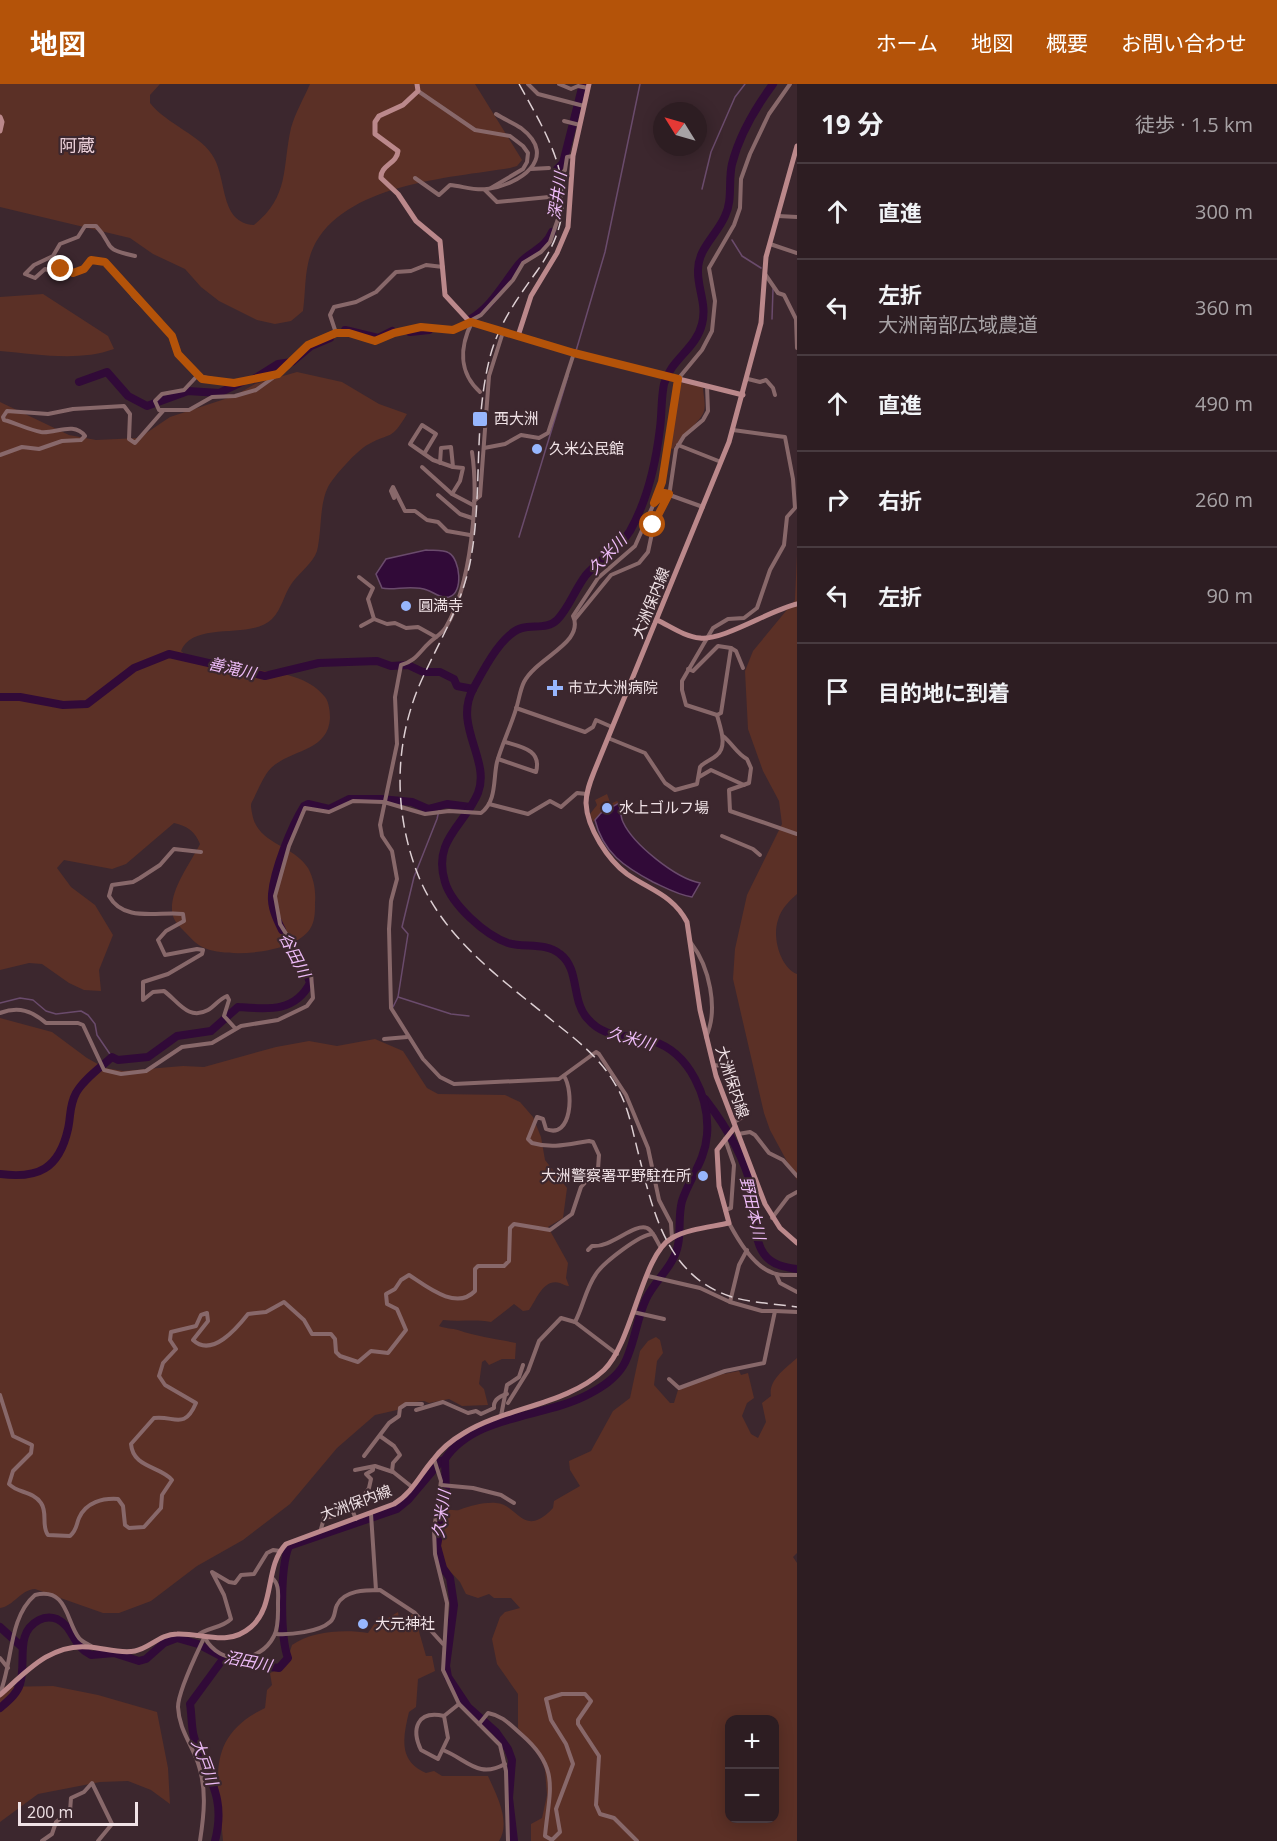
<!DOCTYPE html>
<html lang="ja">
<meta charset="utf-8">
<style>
body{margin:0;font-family:"Open Sans","Noto Sans JP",sans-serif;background:#35262a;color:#f1f3f6}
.controls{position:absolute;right:18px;bottom:18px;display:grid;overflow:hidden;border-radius:12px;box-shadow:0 3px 15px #0003}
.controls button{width:54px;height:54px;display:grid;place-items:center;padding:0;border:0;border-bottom:2px solid #483b40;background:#2d1d22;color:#f1f3f6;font:30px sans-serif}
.compass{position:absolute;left:653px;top:18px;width:54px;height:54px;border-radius:50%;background:#2d1d22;box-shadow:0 3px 15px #0003;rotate:307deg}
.scale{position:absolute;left:18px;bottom:15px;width:120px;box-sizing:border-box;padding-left:6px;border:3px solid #f0e2e6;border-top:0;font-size:16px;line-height:21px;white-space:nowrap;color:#f0e2e6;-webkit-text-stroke:4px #3c272e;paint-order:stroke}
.stop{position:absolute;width:18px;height:18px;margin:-14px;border:4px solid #b45309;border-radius:50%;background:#fff}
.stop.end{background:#b45309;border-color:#fff;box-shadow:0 2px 6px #0008}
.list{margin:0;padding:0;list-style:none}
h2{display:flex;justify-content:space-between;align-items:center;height:78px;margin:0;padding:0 24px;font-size:26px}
h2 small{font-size:20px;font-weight:400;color:#a7a2a5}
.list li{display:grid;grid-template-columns:39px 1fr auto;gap:18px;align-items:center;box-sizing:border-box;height:96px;padding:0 24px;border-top:2px solid #483b40}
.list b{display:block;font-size:22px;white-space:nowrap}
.list p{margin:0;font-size:20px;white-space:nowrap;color:#a7a2a5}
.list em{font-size:20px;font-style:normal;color:#a7a2a5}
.icon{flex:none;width:33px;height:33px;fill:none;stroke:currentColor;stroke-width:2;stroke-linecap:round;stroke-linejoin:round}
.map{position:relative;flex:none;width:797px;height:1757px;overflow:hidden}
header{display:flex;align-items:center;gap:36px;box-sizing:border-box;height:84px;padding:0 30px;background:#b45309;color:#fff}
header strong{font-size:28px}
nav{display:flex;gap:33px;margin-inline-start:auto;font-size:21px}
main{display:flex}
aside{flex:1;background:#2d1d22}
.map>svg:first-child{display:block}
.green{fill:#5b3026;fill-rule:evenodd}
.water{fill:#310a38;stroke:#6a4b6c;stroke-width:1.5}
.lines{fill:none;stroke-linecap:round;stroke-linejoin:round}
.stream{stroke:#6a4b6c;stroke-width:1.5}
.river{stroke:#310a38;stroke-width:8}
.street{stroke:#88686a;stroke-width:4}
.secondary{stroke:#bb888b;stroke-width:5}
.rail{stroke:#ddcfd3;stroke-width:1.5;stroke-dasharray:12 6;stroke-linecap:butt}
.route{stroke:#b45309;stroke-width:8}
.poi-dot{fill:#97b6fd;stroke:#3c272e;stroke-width:2}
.labels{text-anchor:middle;stroke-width:4.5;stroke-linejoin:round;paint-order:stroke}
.poi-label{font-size:15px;fill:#f0e2e6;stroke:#3c272e;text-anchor:start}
.street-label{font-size:15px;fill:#f0e2e6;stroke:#3c272e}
.water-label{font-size:16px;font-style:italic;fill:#edbbf7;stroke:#3c272e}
.quarter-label{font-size:18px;fill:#eaced7;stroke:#3c272e}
</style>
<header>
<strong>地図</strong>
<nav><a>ホーム</a><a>地図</a><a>概要</a><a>お問い合わせ</a></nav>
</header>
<main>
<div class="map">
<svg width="797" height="1757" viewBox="0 0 797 1757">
<rect width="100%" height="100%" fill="#3c272e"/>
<g class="green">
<path d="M0,0H160L150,11V19C166,40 203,52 214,74C227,97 220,139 254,141C290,112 282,84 291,44C295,29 304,14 310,0H475L522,76L517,82L510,84C449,94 343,100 313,164C304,184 306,206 303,227L291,237L275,240L257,236L219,217L201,203L185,185L153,170L130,154L0,123Z"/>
<path d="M43,210L108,252L114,265C78,278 37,270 0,267V213Z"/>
<path d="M297,288L342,298L379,320L407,330C391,357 391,348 369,360C357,366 334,392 328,403C319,421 322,447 317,467C313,479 299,489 292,499C284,510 282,525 272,535C252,556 193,536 181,567C209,596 293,572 325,613C329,618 330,628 330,634C328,668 291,665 271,684C264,691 258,706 253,716C250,720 251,723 252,729C257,761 293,760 308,784C314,795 316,807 315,819C315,829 315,837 310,845C294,869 232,874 207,865C197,862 190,853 182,845C177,840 172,834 172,826C171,804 190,780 200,760C195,747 187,742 174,739L126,780L112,785L64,776L57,784L71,803L95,821L113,851L99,886L101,907L84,906L69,899L42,880L29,879L0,886V318L69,351L96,356L139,354L170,333L234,312L255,300Z"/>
<path d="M678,298L703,303C703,310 706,320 704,327C702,336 680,354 673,365L668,363Z"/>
<path d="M797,470V810C789,817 781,825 778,836C772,853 780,883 797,890V1096L770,1046L764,1029L733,895L735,865L747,811L782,740L779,717L763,687L748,645L745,587L753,567L795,516Z"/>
<polygon points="607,710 610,718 599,725 617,717 619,719 601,729 593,738 590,730 597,721 595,716"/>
<path d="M0,934L52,948L87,974L105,984L123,987L183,982L204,983L276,963L309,957L337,962L375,955L403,967L427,1004L438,1010L505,1011L520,1018L533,1033L541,1053L545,1076L567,1104L563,1134L548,1143L568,1179L566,1194L569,1202C566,1202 563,1200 560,1199C543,1194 536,1217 529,1226L523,1227L514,1220L491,1238C475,1235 460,1238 443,1236L439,1242C446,1245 452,1244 458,1246C478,1253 497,1255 516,1259L515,1275H502L489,1281L485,1276L482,1278L479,1300L484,1305L488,1321L462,1322L449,1315L429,1319L424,1317L405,1319L397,1326L375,1331L337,1364L290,1420L243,1456L197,1482L151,1517L119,1529H103L35,1505C20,1506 14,1522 0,1524Z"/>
<path d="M656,1253L660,1256L663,1269L657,1277L654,1301L670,1319H674L678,1306L708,1293L739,1287L741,1291L748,1289L754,1314L747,1319L742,1332L751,1350L758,1354L766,1338L762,1319L771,1312C768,1296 786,1284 797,1274V1469L793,1473L797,1479V1757H531V1740L542,1734L547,1711L545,1686L538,1668L518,1644V1610L497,1580L492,1555L500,1533L505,1528L520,1524L511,1514H494L489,1510L478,1514L466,1510L460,1498L447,1484L443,1473L439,1452L446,1426C450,1425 455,1427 459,1426C470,1422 484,1418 496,1419C518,1420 523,1456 553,1424L554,1417L580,1402L570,1386L569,1377L591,1367L613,1327L630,1314L640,1267L648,1257ZM730,1636H774V1734H730Z"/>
<path d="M398,1528L399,1535L414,1530L426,1572H432L435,1587L418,1595L416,1623L409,1628C403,1653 398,1677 426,1689L434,1687L442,1692H488C497,1712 511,1738 499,1757H223C219,1700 202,1654 265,1624L267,1606L272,1601L270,1589C290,1580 286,1579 292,1561C311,1547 345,1545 368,1549L379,1533L385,1536Z"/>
<polygon points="53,1602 98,1611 157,1628 168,1684 170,1720 151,1706 128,1697 100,1698 38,1710 0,1738 0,1603"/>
</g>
<g class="water">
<path d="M426,466C432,467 443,465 449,469C460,475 464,509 449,513C440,515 434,508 427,506C412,500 393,507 382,504L376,490L386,475Z"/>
<path d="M619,719C621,725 620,732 623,738C633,760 675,794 700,799L692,813C678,811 666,804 653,798C625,783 603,769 595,736L601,729Z"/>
</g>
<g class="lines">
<g class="stream">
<polyline points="702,105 711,68 735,13 745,0"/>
<polyline points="716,147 718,148"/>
<polyline points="732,156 742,172 761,184"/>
<polyline points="772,235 773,205"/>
<polyline points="576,267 605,168 640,0"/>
<polyline points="519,453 568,292"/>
<polyline points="398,913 451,930 469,932"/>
<polyline points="0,919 20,914 33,916 46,927 56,930 81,927 88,931 95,940 97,951 112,973"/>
<polyline points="393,923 398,913 408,850 402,843 414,793 437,735 440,722"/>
</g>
<g class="river">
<polyline points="559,122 557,85 563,79 583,0"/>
<path d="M469,236C491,224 504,199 519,180C530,167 545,165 552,148"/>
<polyline points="345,246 378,254 392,247"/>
<polyline points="410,248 429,246"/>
<polyline points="254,295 278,280 292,278 311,262 330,254"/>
<polyline points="79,298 107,288 128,312 147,322 188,307 219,309 242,298"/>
<polyline points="0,613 20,613 63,621 87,620 134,584 169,570 265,592 319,579 377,577 391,582 408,581 423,588 440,588 454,595 457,602 473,605"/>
<path d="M282,846C276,834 271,823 272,810C274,786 291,743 304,722L308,720L329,725L349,715H381L412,718L428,725L447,720L470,723"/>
<path d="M705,1015C725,1041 745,1074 752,1106C756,1126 752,1153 764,1170C772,1181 784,1183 797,1185"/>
<path d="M0,1090C38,1095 59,1085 68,1045C71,1032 69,1022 76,1009C84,995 100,984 112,973L118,976L148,973L177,952L211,947L238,923C266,925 295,929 310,899L303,878"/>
<polyline points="0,1543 22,1563"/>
<path d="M0,1624C8,1617 17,1610 20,1600C27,1578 14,1549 39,1536C45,1533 51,1533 57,1535C74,1543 72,1562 91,1571L114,1569L139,1577L146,1575L164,1559L177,1554L198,1560L232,1578L279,1584L288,1574C280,1553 280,1483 289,1462L397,1425L408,1416L441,1377"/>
<path d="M215,1757C227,1711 206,1692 194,1653C191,1642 192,1631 190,1620L223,1575"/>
<path d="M514,1757L509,1714L512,1676L508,1665L496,1648L468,1623L448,1593L446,1582L454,1521L450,1494L443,1484L437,1462L446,1412L445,1375C475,1330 545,1334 589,1310C602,1303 615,1295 623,1282C634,1264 636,1236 646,1215C655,1196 674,1182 678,1161C681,1147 678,1132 682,1117C690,1093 705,1077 707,1051C710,1015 690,968 652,957C628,950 605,956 587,934C571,916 580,885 560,870C545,858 525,864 508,859C485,851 452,821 445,798C432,756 465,741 478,709C491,676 453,642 473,605C483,587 502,549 522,544C534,541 548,545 557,536C569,524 575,505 586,491C600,475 619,465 630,447C647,417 656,378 660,344C662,329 661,314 664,300C671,275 696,265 702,240C707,221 698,206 698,188C697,165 717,151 725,132C733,116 728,97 732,80C739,52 756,23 773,0"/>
</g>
<g class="street">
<polyline points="528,0 538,10 584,22"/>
<polyline points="559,0 571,5 578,2 588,4"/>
<polyline points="418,7 475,46 510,52 523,62 528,69 527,78 523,85 491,104"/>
<polyline points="564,37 580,41"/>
<polyline points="531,85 549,84"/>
<path d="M415,94L439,111L450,101C462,102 475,107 487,105C519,101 560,74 521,44C513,39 504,35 496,30"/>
<polyline points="485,106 497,118 549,113 561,108 560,93 565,86 567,73 573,72"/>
<polyline points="778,132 797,133"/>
<polyline points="770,160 797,169"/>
<path d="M135,172C99,164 116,163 96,142H85L78,153L60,160L53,172L34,181L25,190L35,194L45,185L57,189L63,184L73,189C84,187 85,177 95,175L105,178L116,188L133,212L172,252L179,270L197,292L184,306L162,310L155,317L159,326H189L212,313L235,312L256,306L288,283L308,261L336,249L349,248L375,257L394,249L421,244L453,246L481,231L513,196L523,179L541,168L550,158L559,132L561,108"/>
<polyline points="765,190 778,209 784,211 796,235 797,264"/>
<path d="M472,238C460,262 458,288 480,308"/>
<polyline points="336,249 330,231 334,223 356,218 376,208 396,188 411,187 426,181 443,183"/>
<polyline points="197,292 234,299 275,290"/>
<polyline points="748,295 760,298 766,296 773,304 775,311"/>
<polyline points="678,361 721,378"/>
<polyline points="484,364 505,360 521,351 539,354 548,349 574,269"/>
<path d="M472,368C479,415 471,501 446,543C442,550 435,553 429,559C419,568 416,577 401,581L395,613L397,660L380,741L382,752L392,767L397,795L391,817L389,845L391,924L423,975L440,993L454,1000L559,995L596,968L599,970L626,1011L648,1064L659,1116L671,1139L672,1154"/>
<polyline points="424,370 436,350 422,341 410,360 433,376 453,383"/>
<path d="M0,371L22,363L39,365L62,357L81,356L85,352C74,337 55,350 41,348C29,346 16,339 4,336L3,333L7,327L48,330L73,325L124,322L130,330L129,355L135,359L163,327"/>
<polyline points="422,383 452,410 460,397 463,384 453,383 451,363 441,364 440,379"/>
<polyline points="452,410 473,421"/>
<polyline points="438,411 460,430 472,434"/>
<polyline points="394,414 391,407 393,403 405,427 415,427 427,436 438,438 447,447 470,451"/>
<polyline points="658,414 664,409 703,423"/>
<polyline points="474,417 480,412 489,292 503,248"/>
<polyline points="359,493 373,504 368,515 374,535"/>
<polyline points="575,535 611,491 639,479 648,468 655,435 670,406 676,365 684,352 703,336 708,327 707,302"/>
<polyline points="361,542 374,535 387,540 395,539 406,544 418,543 436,553"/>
<polyline points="731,564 736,567 743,584"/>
<polyline points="688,585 693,587 718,562 731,564 721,629 717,631"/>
<polyline points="516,624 585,648 593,643 596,636 612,643"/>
<path d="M723,652C732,659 737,670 747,675L751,684L749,699L729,706L730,727L797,750"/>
<path d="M608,654L645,669L665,699L675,706L697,700L700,683C705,677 712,676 717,671C728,662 720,643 717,631L686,621L682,606V597L713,544L728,535L744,534L757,524L770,486L784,461L787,433L795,424L793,395L785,353L733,346"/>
<path d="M498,675L536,688C542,666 522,663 505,658"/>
<polyline points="699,693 711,686 744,701"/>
<polyline points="489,720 528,730 550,717 561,723 577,709 587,710"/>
<polyline points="722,752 753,765 760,771"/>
<path d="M201,768L174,765L160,781L140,794L133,798L112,801L109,812C124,839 159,827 183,830L184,837L166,847L158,856L165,871L197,865L203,866L202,870L168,890L143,898V916L153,908L164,907C178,917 188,937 208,926C215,922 219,915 227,912L229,916L224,932L235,944"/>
<path d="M691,859C709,882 719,925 706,953"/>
<path d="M0,929C19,922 32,927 46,939H78L83,941L104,986L121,990L146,987L182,963L212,959L241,942L278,936L307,922L313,914L311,890L280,840L275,812L289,762L305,724L329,728L353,717L384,718L425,730L449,727L481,729C497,717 493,695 497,678C502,660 511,642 516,625C519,616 520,606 524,598C537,573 585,559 573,532L598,494L635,462L659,408L678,295L702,266L712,247L715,217L709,184L734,141L740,124L741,95L750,70L769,30L790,0"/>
<polyline points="384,955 407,953"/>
<path d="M713,981L723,982C735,997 745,1013 743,1033L734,1038"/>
<polyline points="738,1050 750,1048 755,1051 769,1069 783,1076 797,1092"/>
<polyline points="725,1055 734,1081 731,1124 725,1126"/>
<polyline points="772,1134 788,1113 797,1108"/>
<path d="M729,1139C738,1156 754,1183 773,1189C780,1192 789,1191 797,1191"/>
<path d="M588,1166L592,1162C611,1164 634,1139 647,1144C653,1146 657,1158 661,1164"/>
<polyline points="776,1190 780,1199 797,1208"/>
<polyline points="648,1192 700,1204 730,1218 739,1181 747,1166"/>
<polyline points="775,1227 797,1228"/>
<polyline points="633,1228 664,1235"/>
<path d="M575,1238C583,1223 586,1204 596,1190C603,1179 640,1150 653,1150"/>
<polyline points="669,1295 679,1304 725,1287 764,1279 775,1227 762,1227 730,1218"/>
<path d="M0,1311L13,1352L32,1361L31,1369L13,1387L9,1400C17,1409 33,1407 41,1419C48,1429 41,1442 48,1451L70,1452C77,1446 76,1441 79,1434C86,1418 103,1414 118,1415L123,1422L125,1441L129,1444L144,1443L161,1424L162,1411L172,1396C160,1382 133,1384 131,1360L154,1334C174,1331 184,1347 196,1319L165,1301L159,1292L163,1279L176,1265L170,1256L171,1248L196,1242L201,1231L207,1229L208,1237L193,1256C212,1274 237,1244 248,1230L266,1228L284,1218L304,1236L312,1250H331L335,1255L336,1268L340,1272L358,1278L371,1267L388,1269L406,1246L397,1225L387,1220L386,1210L395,1205L401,1196L409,1191C426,1202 456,1227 475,1207V1185L478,1182H504L509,1177L510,1144L514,1140L550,1146L572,1130L581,1103L598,1085L599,1071L593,1058L589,1057C569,1060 553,1065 532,1059L528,1055L537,1033L543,1035L546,1045C572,1056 574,1007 564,992"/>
<polyline points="508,1319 528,1287 539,1257 561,1234 575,1238 617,1270"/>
<path d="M416,1326L443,1318L468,1329L476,1327L481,1330L494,1324C493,1316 500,1312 507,1310"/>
<polyline points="501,1332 507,1301 519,1293 523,1281"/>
<polyline points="380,1352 394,1362 400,1371 393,1379 392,1387 412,1403"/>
<polyline points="364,1372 389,1339 399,1332 400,1324 406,1320 422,1320"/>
<polyline points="434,1375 441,1397 434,1446 435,1470 447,1519 443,1586 459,1620 500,1661 506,1687 508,1757"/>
<polyline points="355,1386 375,1382 393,1388"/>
<polyline points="441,1401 473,1404 501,1411 514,1419"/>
<polyline points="371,1430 376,1506"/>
<polyline points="356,1435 353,1428 369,1404 371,1395 366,1390 373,1386 373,1383"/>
<polyline points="321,1445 324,1434 340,1431 349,1426 353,1428"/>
<path d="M276,1550C290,1551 319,1548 330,1538C336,1533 334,1526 337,1521C344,1506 366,1506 380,1506L415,1529L443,1560"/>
<path d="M197,1552C206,1543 221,1545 231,1535L224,1511L212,1488L229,1498L235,1499L241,1491L254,1490L267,1469L273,1466L280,1467"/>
<path d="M205,1554C220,1582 260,1580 274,1552C279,1543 278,1529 278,1519C278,1510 280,1500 271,1493"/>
<polyline points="0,1574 8,1584"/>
<path d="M0,1609C13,1579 8,1534 35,1511C68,1503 66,1538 79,1554C82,1558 88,1560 91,1562"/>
<path d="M444,1632C417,1626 411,1645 421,1666L438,1675L448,1654L444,1632L459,1620"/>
<path d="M479,1640L488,1629C504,1632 510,1641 522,1651C561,1685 549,1707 545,1752L552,1756L560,1748L556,1725L573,1680L566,1660L551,1636L546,1615L562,1610H585L591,1617L578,1636V1640L599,1672L596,1721L600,1730L614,1734L637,1757"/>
<path d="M443,1666C468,1676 478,1695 505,1680"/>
<polyline points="42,1757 52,1750 56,1738 70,1727 71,1714 84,1708 92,1699 112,1740 98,1757"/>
<path d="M200,1757C204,1731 207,1705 198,1679C191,1659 179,1645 178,1623C178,1607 197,1569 204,1554"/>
</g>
<g class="secondary">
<path d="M417,0L418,7L403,21L379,32L375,38V50L398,67C397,80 380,81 381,94L398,110L416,137L440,157L445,211L469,237L574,269L743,311"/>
<polyline points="0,33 2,38 0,47"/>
<path d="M797,62L766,173L761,239L729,358L594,688C590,698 586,708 586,719C587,744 608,776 627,790C650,806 673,811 687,838L700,926L716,992L765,1120L780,1144L797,1159"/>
<polyline points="518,252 531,212 557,169 568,143 573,72 589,0"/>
<path d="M657,536C670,542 685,553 700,554C723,557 770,526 797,520"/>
<path d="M0,1611C26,1588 51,1559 89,1563C104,1564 120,1570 135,1567C150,1564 160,1550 177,1550C204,1549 228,1563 251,1543C276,1521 264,1483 286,1460L394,1420C412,1409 420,1391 433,1376C441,1365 452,1356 464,1349C506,1323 567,1321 604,1286C633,1258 642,1170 672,1154C688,1145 711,1143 729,1139L719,1102L717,1066L735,1043"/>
</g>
<path class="rail" d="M519,0C556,66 587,117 537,187C517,215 497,242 489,277C473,343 483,413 470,479C461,522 441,554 423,593C396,651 393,716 413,777C436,850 498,892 554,938C578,957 600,974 615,1000C628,1020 632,1045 638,1068C653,1127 666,1192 732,1213C753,1219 776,1220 797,1223"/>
</g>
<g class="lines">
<polyline class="route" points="61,185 63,183 73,189 84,185 91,176 105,178 172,252 178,270 202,295 234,299 278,290 308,261 336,249 349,249 375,257 394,249 421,243 453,246 471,238 574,269 678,295 662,398 654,419 664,409 669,410 653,441"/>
</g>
<g class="poi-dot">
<rect x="472" y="327" width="16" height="16" rx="3"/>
<circle cx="537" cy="365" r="6"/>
<circle cx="406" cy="522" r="6"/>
<path d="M552 595h6v6h6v6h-6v6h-6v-6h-6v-6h6z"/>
<circle cx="607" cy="724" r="6"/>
<circle cx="703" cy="1092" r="6"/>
<circle cx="363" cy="1540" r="6"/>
</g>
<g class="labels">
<g class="poi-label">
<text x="494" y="340">西大洲</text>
<text x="549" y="370">久米公民館</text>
<text x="418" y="527">圓満寺</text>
<text x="568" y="609">市立大洲病院</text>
<text x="619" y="729">水上ゴルフ場</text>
<text x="691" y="1097" text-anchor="end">大洲警察署平野駐在所</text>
<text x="375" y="1545">大元神社</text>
</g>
<g class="street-label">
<text transform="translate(651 519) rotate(-68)" y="5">大洲保内線</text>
<text transform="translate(732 998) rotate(72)" y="5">大洲保内線</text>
<text transform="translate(356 1419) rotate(-20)" y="5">大洲保内線</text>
</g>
<g class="water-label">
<text transform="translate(557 112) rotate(-82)" y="6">深井川</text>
<text transform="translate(607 470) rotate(-46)" y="6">久米川</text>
<text transform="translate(232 584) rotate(13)" y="6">善滝川</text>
<text transform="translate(295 871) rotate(63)" y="6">谷田川</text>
<text transform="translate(631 954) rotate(16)" y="6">久米川</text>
<text transform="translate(753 1124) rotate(77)" y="6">野田本川</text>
<text transform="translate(441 1430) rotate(-82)" y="6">久米川</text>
<text transform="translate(248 1577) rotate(11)" y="6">沼田川</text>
<text transform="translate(205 1678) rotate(70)" y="6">大戸川</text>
</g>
<g class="quarter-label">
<text x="77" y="68">阿蔵</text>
</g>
</g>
</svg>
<div class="controls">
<button>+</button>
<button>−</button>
</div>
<svg class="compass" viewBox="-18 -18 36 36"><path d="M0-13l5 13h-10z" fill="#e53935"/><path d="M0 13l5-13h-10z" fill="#a7a2a5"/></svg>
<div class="scale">200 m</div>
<div class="stop" style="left:653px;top:441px"></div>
<div class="stop end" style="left:61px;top:185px"></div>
</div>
<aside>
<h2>19 分<small>徒歩 · 1.5 km</small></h2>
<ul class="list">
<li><svg class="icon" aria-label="ahead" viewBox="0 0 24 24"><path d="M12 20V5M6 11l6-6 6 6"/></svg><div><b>直進</b></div><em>300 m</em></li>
<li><svg class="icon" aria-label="left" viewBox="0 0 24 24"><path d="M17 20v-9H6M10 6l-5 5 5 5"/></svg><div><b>左折</b><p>大洲南部広域農道</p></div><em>360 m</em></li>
<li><svg class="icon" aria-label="ahead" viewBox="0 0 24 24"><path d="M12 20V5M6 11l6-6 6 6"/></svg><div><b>直進</b></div><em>490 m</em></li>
<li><svg class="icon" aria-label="right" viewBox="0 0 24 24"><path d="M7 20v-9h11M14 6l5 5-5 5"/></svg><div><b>右折</b></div><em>260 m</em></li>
<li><svg class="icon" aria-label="left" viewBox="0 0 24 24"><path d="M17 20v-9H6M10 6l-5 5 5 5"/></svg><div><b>左折</b></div><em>90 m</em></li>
<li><svg class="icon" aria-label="arrive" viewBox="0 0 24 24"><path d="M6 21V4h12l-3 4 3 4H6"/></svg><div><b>目的地に到着</b></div></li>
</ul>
</aside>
</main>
